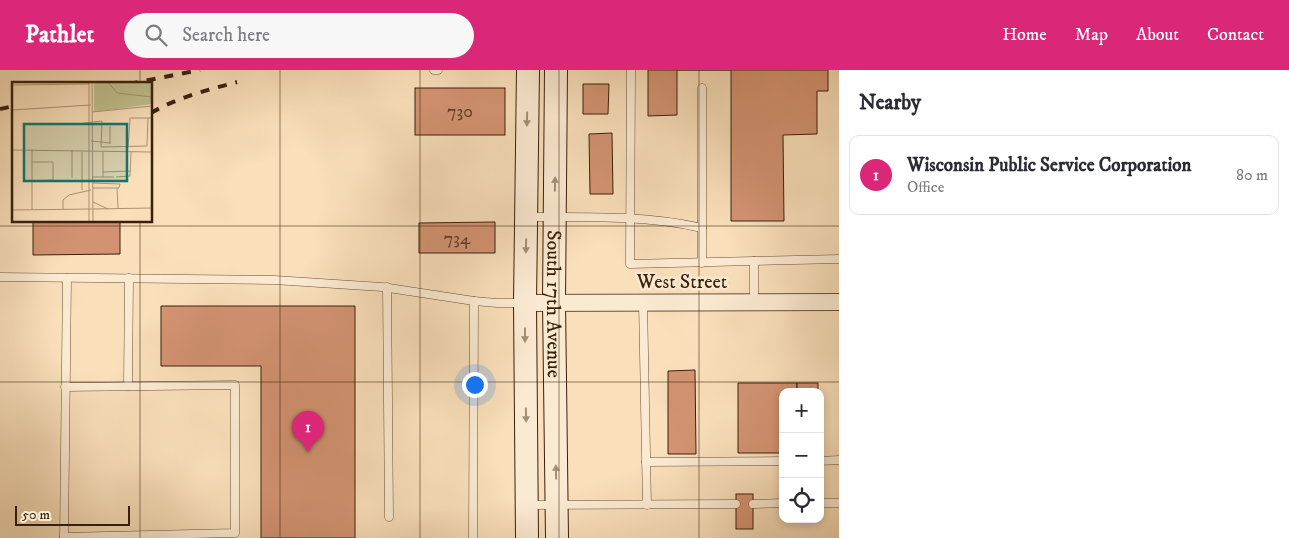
<!DOCTYPE html>
<meta charset="utf-8">
<style>
body{margin:0;font-family:"IM FELL DW Pica",serif;background:#f7f7f7;color:#2b2b33}
.controls{position:absolute;right:15px;bottom:15px;display:grid;overflow:hidden;border-radius:10px;box-shadow:0 2px 8px #0003}
.controls button{width:45px;height:45px;display:grid;place-items:center;padding:0;border:0;border-bottom:1px solid #e1e1e2;background:#fff;color:#2b2b33;font:25px sans-serif}
.scale{position:absolute;left:15px;bottom:12px;width:115px;box-sizing:border-box;padding-left:5px;border:2px solid #39200c;border-top:0;font-size:14px;line-height:18px;white-space:nowrap;color:#39200c;-webkit-text-stroke:4px #fbead2;paint-order:stroke}
.you{position:absolute;left:474px;top:314px;width:18px;height:18px;margin:-12px;border:4px solid #fff;border-radius:50%;background:#1a73e8;box-shadow:0 0 0 8px #1a73e833}
.badge{display:grid;place-items:center;width:32px;height:32px;border-radius:50%;background:#db2777;color:#fff;font-size:16px;font-weight:700}
.pin{position:absolute;translate:-50% -41px;filter:drop-shadow(0 1px 2px #0008)}
.pin::after{content:'';position:absolute;top:26px;width:18px;height:15px;background:inherit;clip-path:polygon(0 0,100% 0,50% 100%)}
.list{margin:0;padding:0;list-style:none}
h2{display:flex;justify-content:space-between;align-items:center;height:65px;margin:0;padding:0 20px;font-size:21px}
h2 small{font-size:16px;font-weight:400;color:#7c7c81}
.list li{display:grid;grid-template-columns:32px 1fr auto;gap:15px;align-items:center;box-sizing:border-box;height:80px;margin:0 10px 10px;padding:0 10px;border:1px solid #e1e1e2;border-radius:10px}
.list b{display:block;font-size:19px;white-space:nowrap}
.list p{margin:0;font-size:16px;white-space:nowrap;color:#7c7c81}
.list em{font-size:16px;font-style:normal;color:#7c7c81}
.icon{flex:none;width:28px;height:28px;fill:none;stroke:currentColor;stroke-width:2;stroke-linecap:round;stroke-linejoin:round}
.map{position:relative;flex:none;width:839px;height:468px;overflow:hidden}
header{display:flex;align-items:center;gap:30px;box-sizing:border-box;height:70px;padding:0 25px;background:#db2777;color:#fff}
header strong{font-size:24px}
nav{display:flex;gap:28px;margin-inline-start:auto;font-size:18px}
.search{width:350px;height:45px;background:#f7f7f7;display:flex;align-items:center;gap:12px;box-sizing:border-box;padding:0 18px;border-radius:28px;color:#7c7c81;font-size:19px}
main{display:flex}
aside{flex:1;background:#fff}
.map>svg:first-child{display:block}
.building{fill:#d39372;stroke:#39200c}
.lines{fill:none;stroke-linecap:round;stroke-linejoin:round}
.lane-casing{stroke:#695038;stroke-width:9}
.street-casing{stroke:#695038;stroke-width:18}
.secondary-casing{stroke:#39200c;stroke-width:24}
.lane{stroke:#fbead2;stroke-width:8}
.street{stroke:#fbead2;stroke-width:16}
.secondary{stroke:#fbead2;stroke-width:22}
.rail{stroke:#39200c;stroke-width:4;stroke-dasharray:9 9;stroke-linecap:butt}
.oneway{fill:#a48f79}
.grid{fill:none;stroke:#39200c;stroke-width:1;stroke-opacity:0.55}
.labels{text-anchor:middle;stroke-width:5;stroke-linejoin:round;paint-order:stroke}
.number-label{font-size:18px;fill:#603d26}
.street-label{font-size:20px;fill:#39200c;stroke:#fbead2}
.inset-road{fill:none;stroke:#ac9374;stroke-width:1}
.view{fill:#0f766e;fill-opacity:0.15;stroke:#0f766e;stroke-width:2.5}
.inset-edge{fill:none;stroke:#39200c;stroke-width:2.5}
</style>
<header>
<strong>Pathlet</strong>
<div class="search"><svg class="icon" aria-label="search" viewBox="0 0 24 24"><circle cx="10" cy="10" r="6"/><path d="M15 15l6 6"/></svg>Search here</div>
<nav><a>Home</a><a>Map</a><a>About</a><a>Contact</a></nav>
</header>
<main>
<div class="map">
<svg width="839" height="468" viewBox="0 0 839 468">
<rect width="100%" height="100%" fill="#f9dfba"/>
<filter id="stains"><feTurbulence type="fractalNoise" baseFrequency=".004" numOctaves="4"/><feColorMatrix values="0 0 0 0 .2 0 0 0 0 .09 0 0 0 0 .02 0 0 0 .5 -.17"/></filter>
<radialGradient id="worn" r=".72"><stop offset=".6" stop-color="#630" stop-opacity="0"/><stop offset="1" stop-color="#630" stop-opacity=".3"/></radialGradient>
<g class="building">
<polygon points="648,0 828,0 828,21 817,21 817,64 783,65 784,151 731,151 731,0 677,0 677,45 648,46"/>
<polygon points="583,14 609,14 608,44 583,44"/>
<rect x="415" y="18" width="90" height="47"/>
<polygon points="612,63 613,124 590,124 589,64"/>
<polygon points="33,151 120,151 120,184 33,185"/>
<polygon points="495,152 495,183 419,183 419,153"/>
<polygon points="161,236 355,236 355,468 261,468 261,296 161,296"/>
<polygon points="695,300 696,384 668,384 668,301"/>
<polygon points="738,313 797,313 797,322 783,322 783,383 738,383"/>
<rect x="797" y="313" width="21" height="9"/>
<rect x="736" y="424" width="17" height="35"/>
</g>
<g class="lines">
<g class="lane-casing">
<g id="lane">
<polyline points="434,0 438,0"/>
<polyline points="631,0 630,194 839,189"/>
<polyline points="702,18 702,193"/>
<path d="M527,147C585,147 645,145 702,158"/>
<polyline points="754,191 754,232"/>
<polyline points="0,207 274,210 382,217 474,231 497,233 523,233"/>
<polyline points="387,217 389,447"/>
<polyline points="643,232 647,435"/>
<polyline points="128,316 129,208"/>
<polyline points="820,391 839,390"/>
<polyline points="646,392 783,391"/>
<polyline points="820,433 839,433"/>
<polyline points="753,434 783,433"/>
<polyline points="529,435 736,434"/>
<polyline points="64,467 235,463 235,315 65,317"/>
<polyline points="64,468 67,208"/>
<polyline points="473,468 474,231"/>
</g>
</g>
<g class="street-casing">
<polyline id="street" points="525,233 839,232"/>
</g>
<g class="secondary-casing">
<g id="secondary">
<path id="s1" d="M556,0L554,232L557,468"/>
<polyline points="527,468 525,233 528,0"/>
</g>
</g>
<use href="#lane" class="lane"/>
<use href="#street" class="street"/>
<use href="#secondary" class="secondary"/>
<g class="rail">
<polyline points="129,14 200,0"/>
<polyline points="0,39 14,36"/>
<path d="M151,43C178,27 208,20 237,12"/>
</g>
</g>
<defs><path id="oneway-solid" d="M-6-.8H1V-3.2L6.5 0L1 3.2V.8H-6Z" transform="scale(1.25)"/></defs>
<g class="oneway">
<use href="#oneway-solid" transform="translate(527 49) rotate(91)"/>
<use href="#oneway-solid" transform="translate(555 114) rotate(-89)"/>
<use href="#oneway-solid" transform="translate(526 176) rotate(91)"/>
<use href="#oneway-solid" transform="translate(525 265) rotate(90)"/>
<use href="#oneway-solid" transform="translate(526 345) rotate(89)"/>
<use href="#oneway-solid" transform="translate(556 402) rotate(-91)"/>
</g>
<path class="grid" d="M140,0V14M280,0V468M420,0V468M559,0V468M699,0V468M140,151V468M0,156H839M0,312H839"/>
<g class="labels">
<g class="number-label">
<text x="460" y="47">730</text>
<text x="457" y="174">734</text>
</g>
<g class="street-label">
<text x="682" y="218">West Street</text>
<text dy="7" stroke="none"><textPath href="#s1" startOffset="234">South 17th Avenue</textPath></text>
</g>
</g>
<g transform="translate(12 12)">
<rect width="140" height="140" fill="#f9dfba"/>
<path d="M82,0H140V22L82,30Z" fill="#c0c18d"/>
<path class="inset-road" d="M77,0V140M80,0L81,140M96,0L105,11L140,15M0,3L77,2M0,28L79,23M80,30L140,24M65,42L90,39L89,65L135,64L136,36M98,44V62M79,59L98,61M116,66L118,36H140M0,68L140,70M60,68V96M70,70V108M91,70V95M91,90L119,89M80,95H102M104,95L118,94L119,70M20,99L41,98V80H20M81,101L108,102L107,106H81M105,106L106,126M81,120L96,127M51,127V118L57,113L79,108M81,127L140,126M0,128L80,127M20,128V67"/>
<path class="view" d="M12,42H115V99H12Z"/>
<rect width="140" height="140" class="inset-edge"/>
</g>
<rect width="100%" height="100%" filter="url(#stains)"/>
<rect width="100%" height="100%" fill="url(#worn)"/>
</svg>
<div class="controls">
<button>+</button>
<button>−</button>
<button><svg class="icon" aria-label="locate" viewBox="0 0 24 24"><circle cx="12" cy="12" r="6"/><path d="M12 2v4M12 18v4M2 12h4M18 12h4"/></svg></button>
</div>
<div class="scale">50 m</div>
<div class="you"></div>
<div class="pin badge" style="left:308px;top:382px">1</div>
</div>
<aside>
<h2>Nearby<small></small></h2>
<ul class="list">
<li><span class="badge">1</span><div><b>Wisconsin Public Service Corporation</b><p>Office</p></div><em>80 m</em></li>
</ul>
</aside>
</main>
